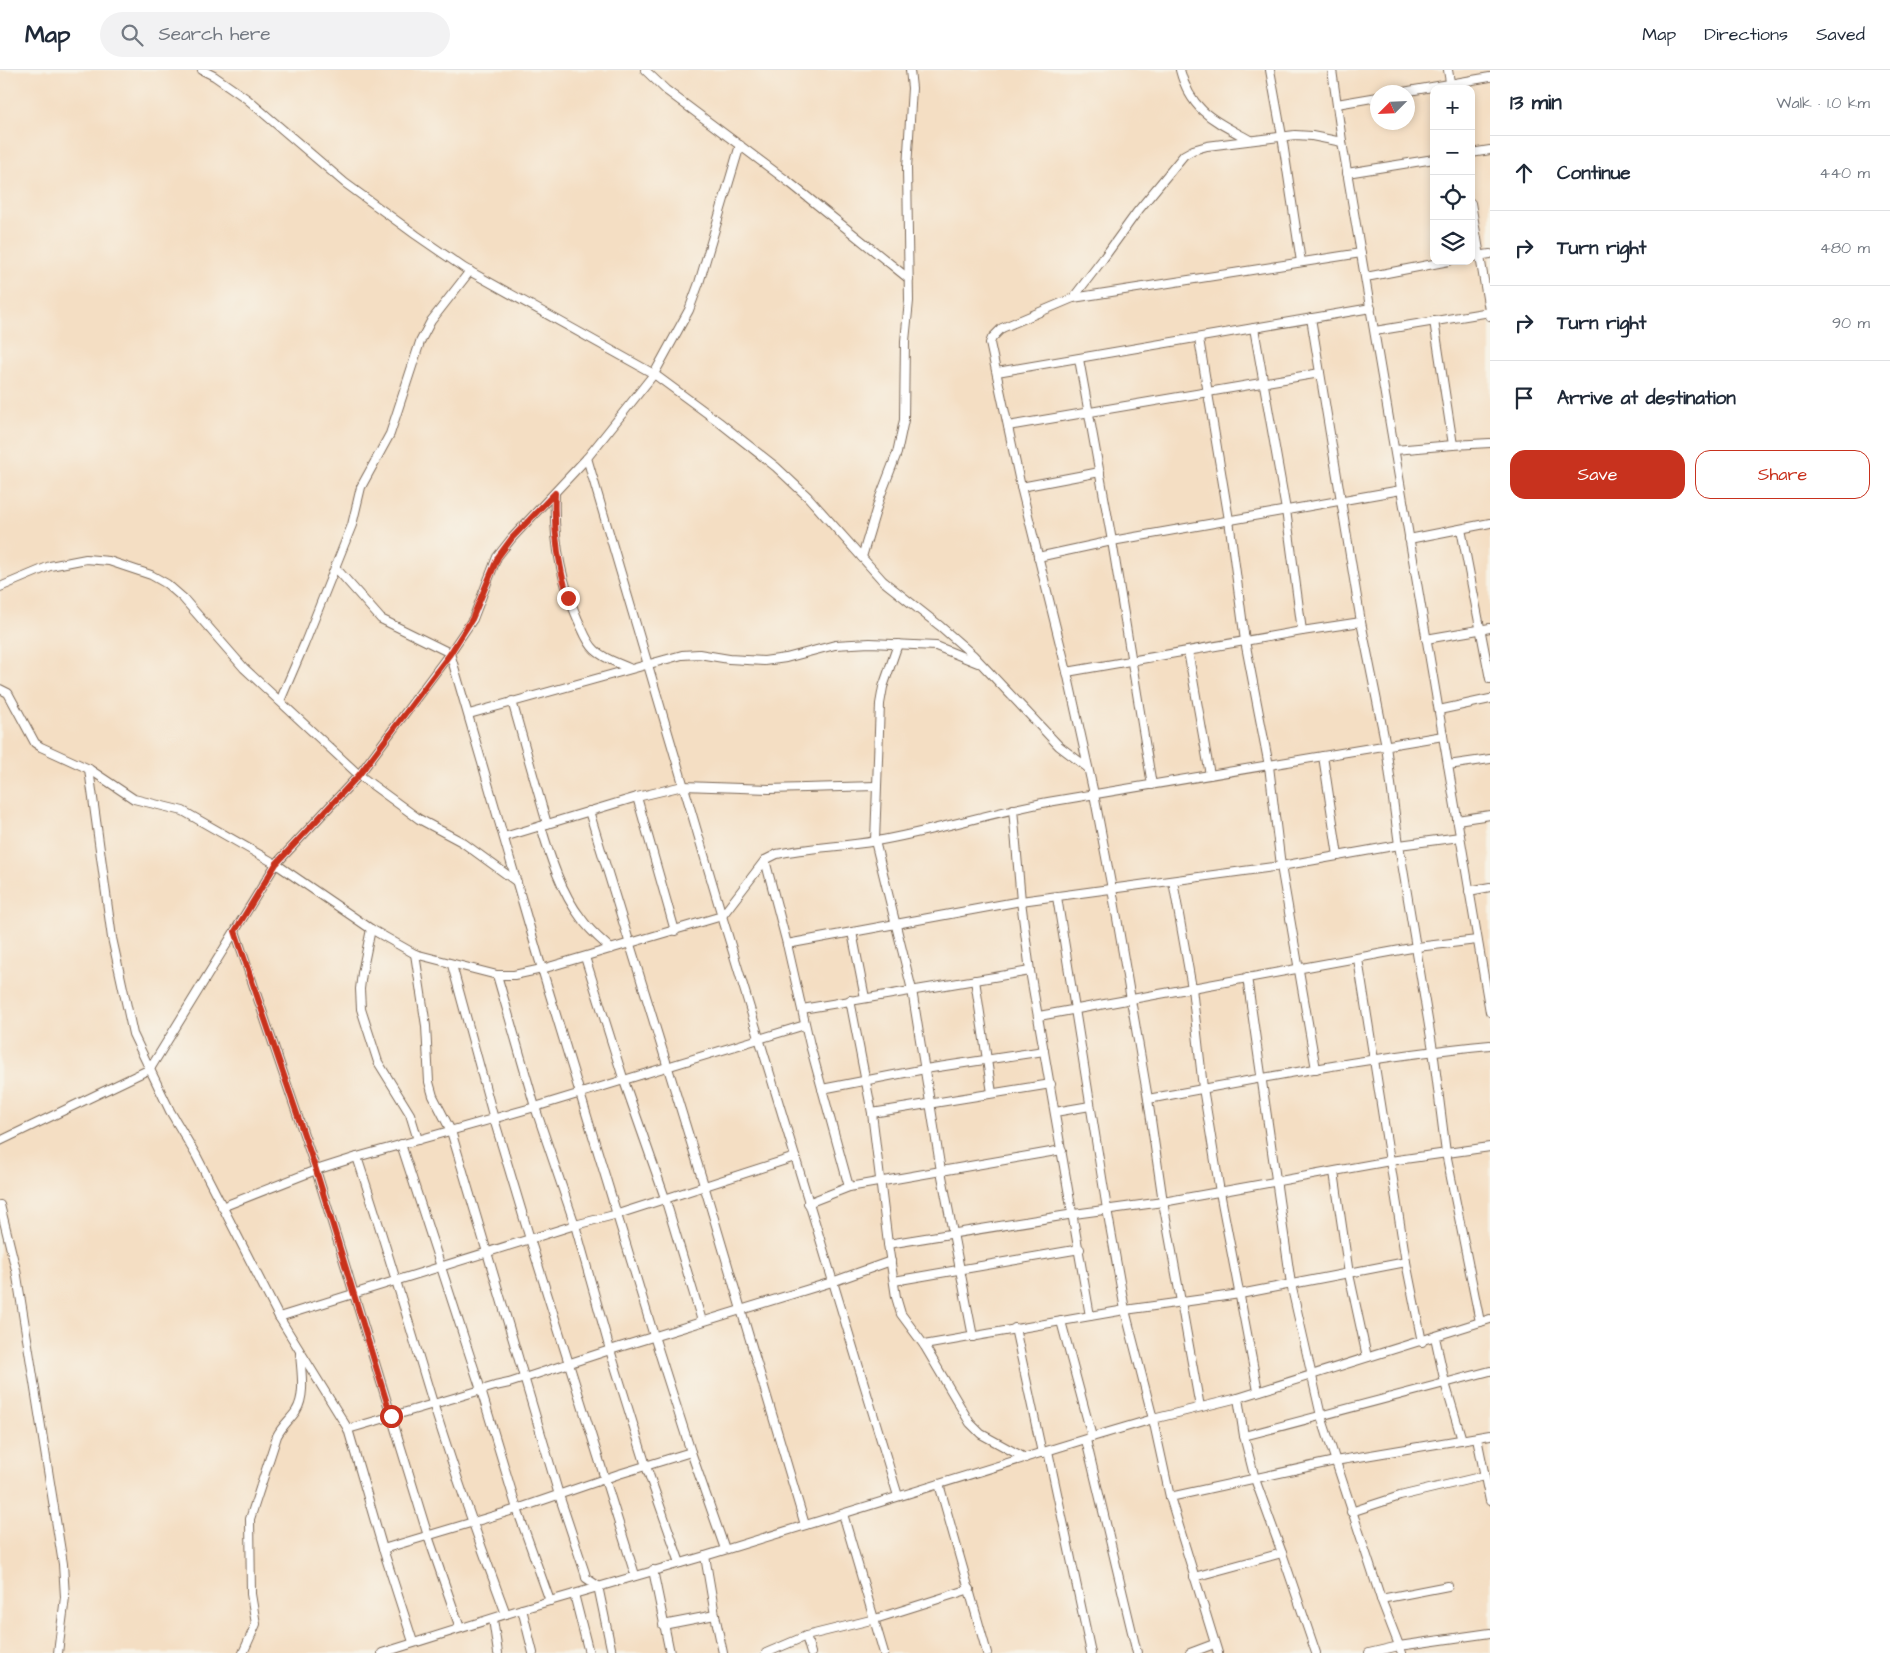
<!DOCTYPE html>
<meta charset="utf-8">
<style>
body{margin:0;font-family:"Architects Daughter",sans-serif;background:#f2f2f3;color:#1f2937}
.controls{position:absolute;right:15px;top:15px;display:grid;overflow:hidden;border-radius:10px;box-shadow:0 2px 8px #0003}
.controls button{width:45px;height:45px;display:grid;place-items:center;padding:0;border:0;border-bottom:1px solid #e0e1e3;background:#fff;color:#1f2937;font:25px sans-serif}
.compass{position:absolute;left:1370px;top:15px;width:45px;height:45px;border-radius:50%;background:#fff;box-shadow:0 2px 8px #0003;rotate:246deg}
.stop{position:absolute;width:15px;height:15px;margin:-11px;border:4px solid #c8321e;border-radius:50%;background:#fff}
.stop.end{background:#c8321e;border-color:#fff;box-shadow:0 1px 5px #0008}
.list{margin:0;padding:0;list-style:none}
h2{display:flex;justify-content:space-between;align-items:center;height:65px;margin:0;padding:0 20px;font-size:21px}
h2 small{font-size:16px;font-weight:400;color:#747a83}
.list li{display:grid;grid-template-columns:32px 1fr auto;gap:15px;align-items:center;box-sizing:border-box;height:75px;padding:0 20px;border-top:1px solid #e0e1e3}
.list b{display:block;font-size:19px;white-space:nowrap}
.list em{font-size:16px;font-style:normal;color:#747a83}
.actions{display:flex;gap:10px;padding:15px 20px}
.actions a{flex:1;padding:11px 0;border:1px solid #c8321e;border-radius:15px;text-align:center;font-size:18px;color:#c8321e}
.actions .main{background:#c8321e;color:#fff}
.icon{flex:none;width:28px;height:28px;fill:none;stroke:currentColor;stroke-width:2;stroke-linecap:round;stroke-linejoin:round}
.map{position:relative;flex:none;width:1490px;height:1583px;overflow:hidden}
header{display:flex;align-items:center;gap:30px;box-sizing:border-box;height:70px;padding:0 25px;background:#fff;border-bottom:1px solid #e0e1e3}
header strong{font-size:24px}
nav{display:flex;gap:28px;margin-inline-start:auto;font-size:18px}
.search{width:350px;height:45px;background:#f2f2f3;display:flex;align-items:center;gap:12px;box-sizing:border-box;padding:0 18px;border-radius:28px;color:#747a83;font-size:19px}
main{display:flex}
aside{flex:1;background:#fff}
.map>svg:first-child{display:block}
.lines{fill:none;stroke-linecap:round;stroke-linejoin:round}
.minor-casing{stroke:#7c6958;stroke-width:10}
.minor{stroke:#fff;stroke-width:8}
.route{stroke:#c8321e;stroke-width:6}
</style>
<header>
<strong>Map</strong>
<div class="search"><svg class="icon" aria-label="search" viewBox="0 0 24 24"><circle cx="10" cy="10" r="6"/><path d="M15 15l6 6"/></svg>Search here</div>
<nav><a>Map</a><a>Directions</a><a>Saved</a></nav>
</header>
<main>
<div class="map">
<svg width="1490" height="1583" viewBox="0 0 1490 1583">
<rect width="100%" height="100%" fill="#f7f3e8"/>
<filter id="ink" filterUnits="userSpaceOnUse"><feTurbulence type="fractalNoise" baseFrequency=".02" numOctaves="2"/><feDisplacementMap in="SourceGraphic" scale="10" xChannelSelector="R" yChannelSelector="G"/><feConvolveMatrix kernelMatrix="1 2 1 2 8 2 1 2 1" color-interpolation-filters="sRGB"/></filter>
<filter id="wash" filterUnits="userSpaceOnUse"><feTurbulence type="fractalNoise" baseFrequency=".0096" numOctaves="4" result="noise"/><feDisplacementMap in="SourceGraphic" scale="20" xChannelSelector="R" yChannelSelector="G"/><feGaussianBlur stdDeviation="1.12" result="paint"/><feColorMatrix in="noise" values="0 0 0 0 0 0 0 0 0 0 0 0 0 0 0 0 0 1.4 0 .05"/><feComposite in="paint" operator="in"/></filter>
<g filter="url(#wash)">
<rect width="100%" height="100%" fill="#f4dec3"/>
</g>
<g filter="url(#ink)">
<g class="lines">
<g class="minor-casing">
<g id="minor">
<polyline points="202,0 214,6 247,29 345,113 416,165 464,198 654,304 719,352 776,397 808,427 883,511 940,556 973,585 1059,676 1088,698"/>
<polyline points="645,0 666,20 790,113 909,209"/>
<path d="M1180,0C1191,42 1215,51 1250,70"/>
<polyline points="1270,0 1282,66 1301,192"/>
<polyline points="1332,0 1343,78 1490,942"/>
<polyline points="1448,0 1451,18"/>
<polyline points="1403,22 1490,7"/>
<polyline points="1337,34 1378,27"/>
<polyline points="1471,83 1490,80"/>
<polyline points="1347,103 1434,89"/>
<polyline points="1471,133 1490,246"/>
<polyline points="1471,187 1490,184"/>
<polyline points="1366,207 1449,191"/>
<polyline points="1073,228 1103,189 1137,142 1184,85 1193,80 1207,76 1295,65 1312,66 1342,72"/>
<polyline points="1311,248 1361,552 1386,676 1399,775 1433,980 1446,1083 1480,1252"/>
<polyline points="1434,251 1453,375"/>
<polyline points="1254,258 1286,440 1302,561"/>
<polyline points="1375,261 1490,242"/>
<polyline points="1199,269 1229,450 1245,571 1269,696 1281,796 1316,999"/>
<polyline points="1079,289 1112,471 1152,715"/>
<polyline points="997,302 1371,238"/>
<polyline points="1008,356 1320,303"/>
<polyline points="1395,380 1453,375 1490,373"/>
<polyline points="587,388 722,846 898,1426"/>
<polyline points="1021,417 1100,402"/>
<path d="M555,423C553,468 560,509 578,550C583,560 587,573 595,580C604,589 618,593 629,598"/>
<polyline points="1461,459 1490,609"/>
<polyline points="1409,469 1490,453"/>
<polyline points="862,487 880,427 897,383 904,350 905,271 909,231 907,98 912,18 910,0"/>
<polyline points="1038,487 1112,471 1401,420"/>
<polyline points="335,497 381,549 450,583 539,889 654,1266 691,1382 725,1479"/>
<polyline points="0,517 50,496 86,489 109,491 151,505 167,514 183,528 244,598 359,705 419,749 462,772 517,812"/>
<polyline points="1426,569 1490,558"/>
<polyline points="898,574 883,617 880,634 875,771 912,920 941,1101 973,1267"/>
<polyline points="1188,581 1210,705"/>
<polyline points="1067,602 1302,561 1361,552"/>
<path d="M0,619L8,623L35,673L41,677L89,699L134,729L183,741L276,794L371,859L415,884L497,905H514L542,899L722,846L765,790L777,784C809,777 843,777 876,771C934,761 990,743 1048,732L1443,666"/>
<polyline points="280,631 304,575 352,455 361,417 390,364 420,272 431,251 470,201"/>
<polyline points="512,631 547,754"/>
<polyline points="1439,640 1490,629"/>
<polyline points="469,644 682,585 699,584 729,589 764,591 786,588 835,575 870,573 936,576 978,593"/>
<polyline points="1323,686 1338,786"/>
<polyline points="1448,695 1490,689"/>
<polyline points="89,699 112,868 133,964 170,1041 196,1085 279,1247 348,1359 383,1479 413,1572"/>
<polyline points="637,727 675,861"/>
<polyline points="1013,739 1021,831 1030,901 1090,1246"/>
<polyline points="589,741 704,1115 805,1455"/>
<polyline points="1457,750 1490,745"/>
<path d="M541,756C550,787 561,822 581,848C589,860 600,869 611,879"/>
<polyline points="504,767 637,727 683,716 769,719 876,716"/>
<polyline points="765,790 787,874 810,975 849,1117"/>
<polyline points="1173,811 1192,918 1203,1018 1220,1122 1258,1321"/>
<polyline points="1469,821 1490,817"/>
<polyline points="1057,827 1107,1139 1125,1240 1153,1349 1170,1427 1218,1583"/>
<polyline points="371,859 362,903 360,919 361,939 378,992 410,1044 418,1070"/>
<polyline points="235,861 316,1100 428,1466 460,1558"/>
<polyline points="852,862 865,928"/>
<polyline points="787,874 1021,831 1281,796 1399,775 1460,767"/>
<polyline points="415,884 426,956 429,1012 433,1026 451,1061 559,1425 585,1503 586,1508 598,1516 612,1583"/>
<polyline points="585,887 624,1011 665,1128 702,1251"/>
<polyline points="1358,889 1406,1192 1422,1272"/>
<polyline points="452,895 494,1049 530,1169 635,1505"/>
<polyline points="497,905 535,1037 575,1155 610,1280 646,1396 680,1493"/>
<polyline points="1247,907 1291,1214 1321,1346 1381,1529 1402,1583"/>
<polyline points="975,910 992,1023"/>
<polyline points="850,930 872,1043 888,1174 896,1227 901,1244 924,1275 970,1353 981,1364 1025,1388"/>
<polyline points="802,939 1030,901"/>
<polyline points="1039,946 1417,877 1477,870"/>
<polyline points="822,1019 925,999 1044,981"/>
<path d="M1148,1029C1261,1008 1375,986 1490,975"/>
<polyline points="1055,1042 1090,1036"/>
<polyline points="872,1043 1051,1014"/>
<polyline points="0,1071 150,999 276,794 359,705 450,583 473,549 497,487 512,468 587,388 654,304 689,240 699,213 740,75"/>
<polyline points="401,1074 481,1320 517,1439 550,1531"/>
<path d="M357,1087C384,1168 408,1251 433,1333C455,1404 480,1474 506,1544"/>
<polyline points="1334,1102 1349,1204 1367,1287"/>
<polyline points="808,1133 849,1117 1062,1080"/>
<polyline points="0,1135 16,1200 63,1494 65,1527 58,1583"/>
<polyline points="222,1137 316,1100 357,1087 535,1037 805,955"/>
<polyline points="888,1174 1074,1144 1163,1132 1390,1091 1490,1077"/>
<polyline points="894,1211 1080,1179"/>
<polyline points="279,1247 575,1155 618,1144 795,1087"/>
<polyline points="1061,1251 1092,1367"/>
<polyline points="1015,1258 1042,1383"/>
<polyline points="1435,1267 1445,1313 1462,1370"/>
<polyline points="924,1275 1125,1240 1240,1224 1406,1192"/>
<polyline points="1238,1328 1244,1366 1255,1409 1282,1483 1316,1583"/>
<polyline points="1200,1337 1163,1132 1148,1029 1112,819 1094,724 1067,602 1021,417 990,273 992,268 1002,258 1073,228 1361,183"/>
<polyline points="348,1359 495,1316 509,1313 610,1280 832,1212 891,1191"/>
<polyline points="1244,1366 1490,1301"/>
<polyline points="1477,1368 1490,1431"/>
<polyline points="1086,1370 1137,1583"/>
<polyline points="1048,1381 1091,1583"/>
<polyline points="939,1414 987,1583"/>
<polyline points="1170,1427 1335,1391 1490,1365"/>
<polyline points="1351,1442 1400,1426 1484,1406"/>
<polyline points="843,1444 884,1583"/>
<polyline points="383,1479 517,1439 619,1404 691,1382"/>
<polyline points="705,1486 715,1545 723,1583"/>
<polyline points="653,1500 670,1583"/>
<polyline points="1194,1507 1282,1483"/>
<polyline points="574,1524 589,1583"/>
<polyline points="1381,1529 1448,1516"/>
<polyline points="522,1539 533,1583"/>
<polyline points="493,1549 498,1583"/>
<polyline points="663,1555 715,1545"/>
<polyline points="806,1566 811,1583"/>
<path d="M243,1583L256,1554L251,1524L250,1449L277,1366C282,1356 290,1350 296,1341C306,1325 301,1301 300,1283"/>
<polyline points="382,1583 522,1539 705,1486 1092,1367 1153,1349 1238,1328 1490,1249"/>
<polyline points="766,1583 806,1566 875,1549 970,1519"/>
<polyline points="1190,1583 1214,1574"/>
<polyline points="1369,1583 1399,1576 1490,1563"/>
</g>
</g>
<use href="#minor" class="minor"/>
</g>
</g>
<g class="lines" filter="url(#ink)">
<path class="route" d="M391,1346L316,1100L235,861L276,794L359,705L450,584L472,549L498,487L512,468L555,423C553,459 558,493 568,528"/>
</g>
</svg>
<div class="controls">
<button>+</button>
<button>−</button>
<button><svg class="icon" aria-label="locate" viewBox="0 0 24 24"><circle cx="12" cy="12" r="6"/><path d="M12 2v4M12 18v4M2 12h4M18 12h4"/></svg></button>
<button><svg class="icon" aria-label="layers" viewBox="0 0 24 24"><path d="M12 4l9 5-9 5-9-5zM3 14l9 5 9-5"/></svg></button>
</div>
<svg class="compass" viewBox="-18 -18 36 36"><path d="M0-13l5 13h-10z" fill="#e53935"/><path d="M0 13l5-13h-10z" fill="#747a83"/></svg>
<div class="stop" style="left:391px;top:1346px"></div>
<div class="stop end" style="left:568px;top:528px"></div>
</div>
<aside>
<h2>13 min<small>Walk · 1.0 km</small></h2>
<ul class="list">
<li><svg class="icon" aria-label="ahead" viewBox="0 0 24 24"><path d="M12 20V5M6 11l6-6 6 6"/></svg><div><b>Continue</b></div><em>440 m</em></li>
<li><svg class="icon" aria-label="right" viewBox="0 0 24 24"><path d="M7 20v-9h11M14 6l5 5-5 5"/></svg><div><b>Turn right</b></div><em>480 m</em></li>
<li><svg class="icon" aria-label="right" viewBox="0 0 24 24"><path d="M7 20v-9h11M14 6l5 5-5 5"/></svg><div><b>Turn right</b></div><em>90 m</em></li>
<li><svg class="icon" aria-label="arrive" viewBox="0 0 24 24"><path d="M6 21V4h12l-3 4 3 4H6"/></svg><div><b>Arrive at destination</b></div></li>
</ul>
<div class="actions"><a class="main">Save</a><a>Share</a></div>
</aside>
</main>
